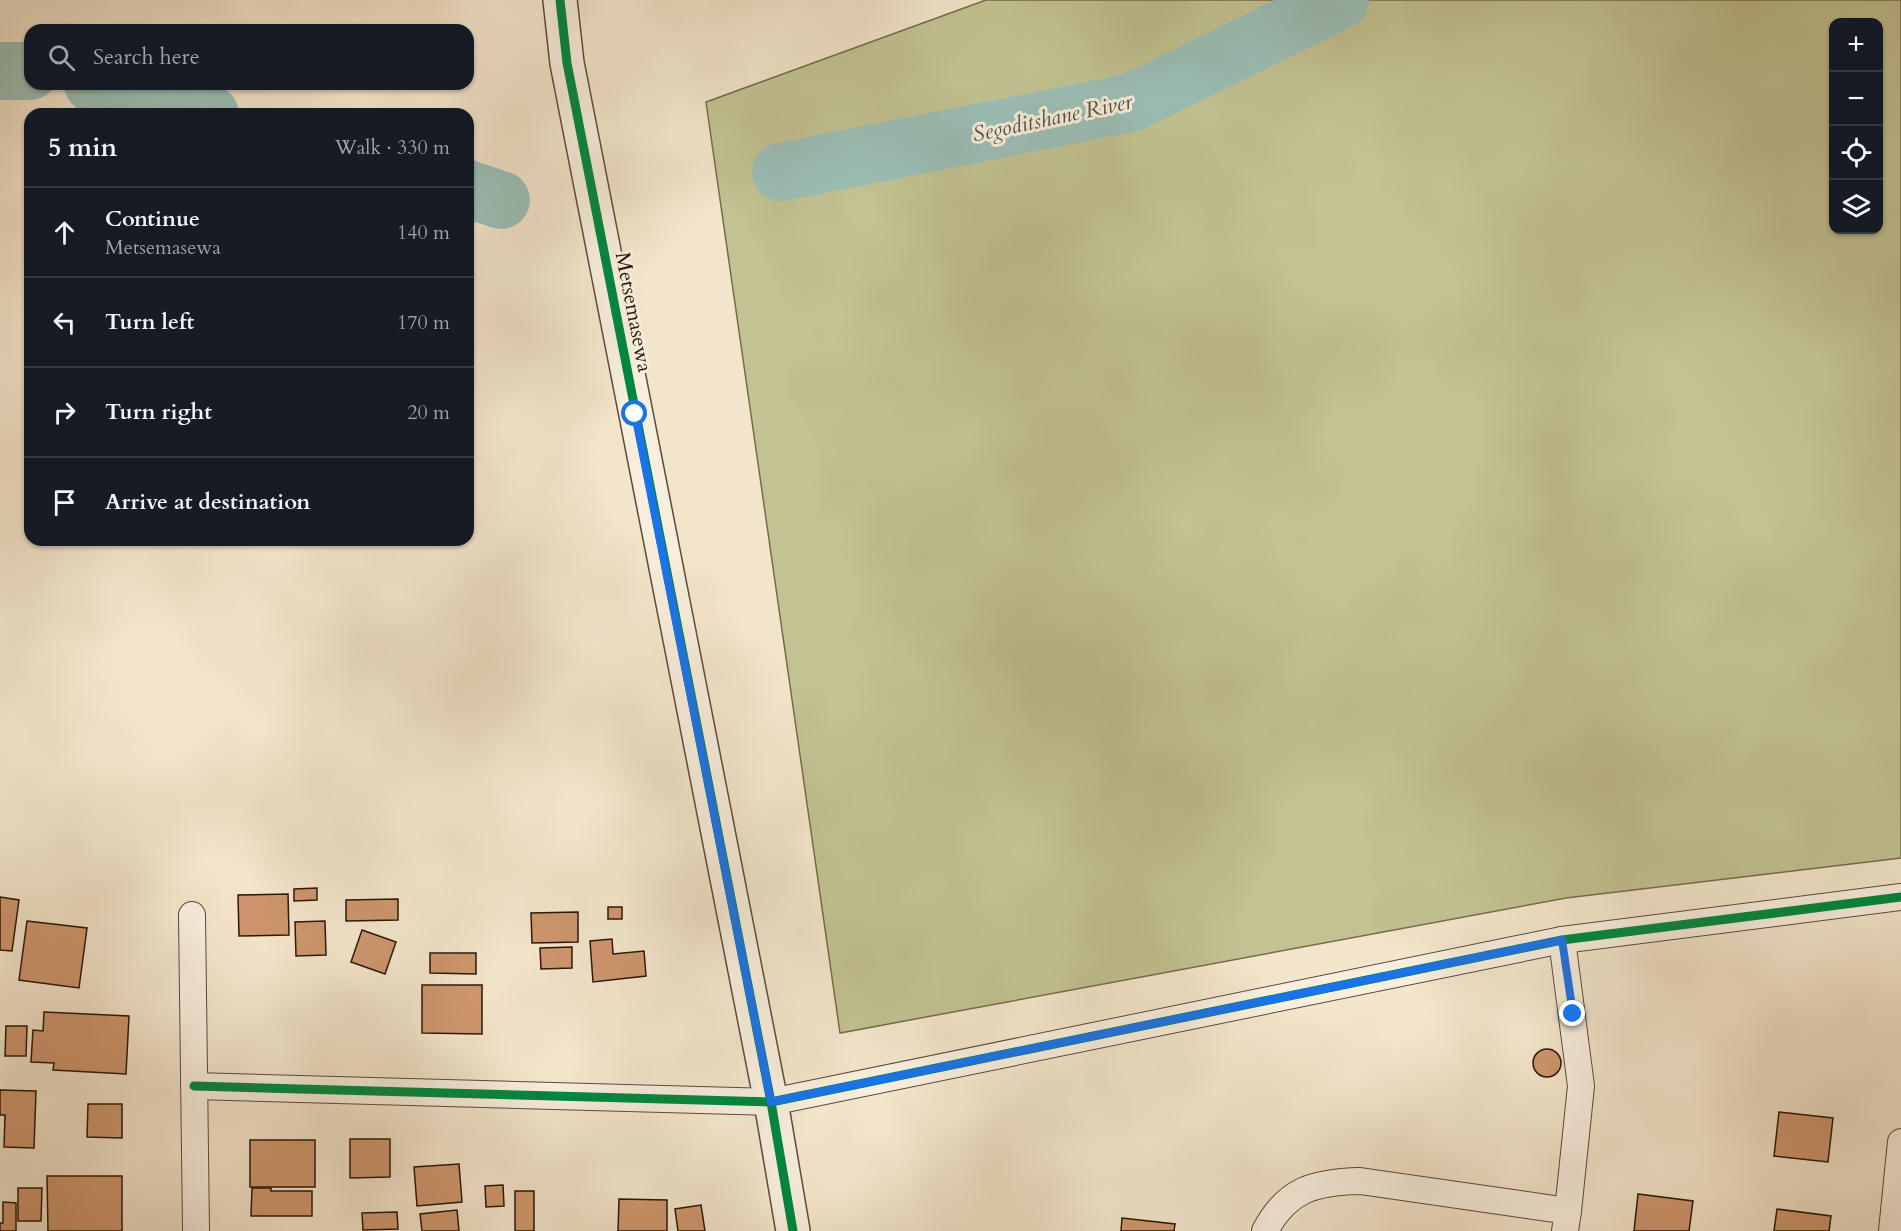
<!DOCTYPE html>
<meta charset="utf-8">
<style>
body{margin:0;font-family:Cardo,serif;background:#242831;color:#f1f3f6}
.controls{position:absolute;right:18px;top:18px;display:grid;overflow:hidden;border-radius:12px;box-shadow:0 2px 4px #0004}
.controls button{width:54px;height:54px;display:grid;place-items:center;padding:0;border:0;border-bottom:2px solid #363941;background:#171b24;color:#f1f3f6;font:30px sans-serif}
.stop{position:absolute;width:18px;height:18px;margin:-14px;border:4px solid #1a73e8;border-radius:50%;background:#fff}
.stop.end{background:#1a73e8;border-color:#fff;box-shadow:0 2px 6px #0008}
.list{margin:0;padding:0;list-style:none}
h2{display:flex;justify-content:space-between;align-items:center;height:78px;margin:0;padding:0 24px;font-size:26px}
h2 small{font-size:20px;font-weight:400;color:#9ea1a6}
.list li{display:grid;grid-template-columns:39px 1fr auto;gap:18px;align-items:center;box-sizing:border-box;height:90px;padding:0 24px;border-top:2px solid #363941}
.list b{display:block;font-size:22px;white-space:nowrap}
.list p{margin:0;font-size:20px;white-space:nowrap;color:#9ea1a6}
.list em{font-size:20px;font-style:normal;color:#9ea1a6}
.icon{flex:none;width:33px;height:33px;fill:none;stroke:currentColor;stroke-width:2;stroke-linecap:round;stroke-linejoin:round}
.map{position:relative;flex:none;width:1901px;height:1231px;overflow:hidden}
.search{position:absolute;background:#171b24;box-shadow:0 2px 4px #0004;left:24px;top:24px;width:450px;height:66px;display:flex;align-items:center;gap:15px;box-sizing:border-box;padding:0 21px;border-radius:18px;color:#9ea1a6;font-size:22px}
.panel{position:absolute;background:#171b24;box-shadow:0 2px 4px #0004;left:24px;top:108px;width:450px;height:438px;border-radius:18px}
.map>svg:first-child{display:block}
.green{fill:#c2c292;stroke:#766c4c;stroke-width:1.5;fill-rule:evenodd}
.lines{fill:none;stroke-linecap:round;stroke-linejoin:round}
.river{stroke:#9bbfb7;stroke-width:58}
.building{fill:#ce966e;stroke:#2a1707;stroke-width:1.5}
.minor-casing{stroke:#5c4a38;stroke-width:28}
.tertiary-casing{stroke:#5c4a38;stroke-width:36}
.minor{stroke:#f7eedd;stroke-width:26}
.tertiary{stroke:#f7eedd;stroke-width:33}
.cycleway-casing{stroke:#f7eedd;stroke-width:13}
.cycleway{stroke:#00873e;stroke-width:9}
.route{stroke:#1a73e8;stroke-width:8}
.labels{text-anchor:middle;stroke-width:6;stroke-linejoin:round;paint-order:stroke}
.street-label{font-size:21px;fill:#2a1707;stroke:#f7eedd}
.water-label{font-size:22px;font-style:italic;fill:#525245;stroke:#f7eedd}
</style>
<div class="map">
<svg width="1901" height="1231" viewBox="0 0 1901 1231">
<rect width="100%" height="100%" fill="#f3e5cb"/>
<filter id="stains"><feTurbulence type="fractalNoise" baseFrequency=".00333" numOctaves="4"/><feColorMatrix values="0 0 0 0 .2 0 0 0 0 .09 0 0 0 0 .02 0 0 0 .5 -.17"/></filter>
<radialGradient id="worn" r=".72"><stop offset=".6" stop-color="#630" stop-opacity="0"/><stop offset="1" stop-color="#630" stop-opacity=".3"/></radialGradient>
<path class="green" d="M986,0H1901V858L1566,898L840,1033L706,102ZM1834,22H1878V230H1834Z"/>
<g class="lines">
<g class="river">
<polyline points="0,71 30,71"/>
<polyline points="93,84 210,114"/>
<polyline points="781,172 1130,103 1340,0"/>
<polyline points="468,189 501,200"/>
</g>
</g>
<g class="building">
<polygon points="317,888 317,900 294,901 294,889"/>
<polygon points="288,894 289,935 239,936 238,895"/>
<polygon points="0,897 19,900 12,951 0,950"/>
<polygon points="398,899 398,920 346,921 346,900"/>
<rect x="608" y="907" width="14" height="12"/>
<polygon points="578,912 578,942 532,943 531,913"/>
<polygon points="27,921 87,928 79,988 19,980"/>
<polygon points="325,921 326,955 296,956 295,922"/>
<polygon points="362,930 396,942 385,974 351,962"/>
<polygon points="612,939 613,954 644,951 646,976 593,982 590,941"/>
<polygon points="572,947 572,968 541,969 540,948"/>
<polygon points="430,953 476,953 476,974 430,973"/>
<polygon points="422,985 482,985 482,1034 422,1033"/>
<polygon points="44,1012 129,1016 126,1074 53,1070 54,1063 31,1062 33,1030 43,1031"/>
<polygon points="6,1026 27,1026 26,1056 5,1056"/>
<circle cx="1547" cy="1063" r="14"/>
<polygon points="0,1090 36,1091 34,1148 4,1147 5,1115 0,1115"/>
<polygon points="88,1104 122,1104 122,1138 87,1137"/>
<polygon points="1779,1112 1833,1118 1828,1162 1774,1156"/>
<polygon points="350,1139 390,1139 390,1177 350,1178"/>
<rect x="250" y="1140" width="65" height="47"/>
<polygon points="459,1164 462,1202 417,1206 414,1167"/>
<polygon points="47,1176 122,1176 122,1231 48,1231"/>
<polygon points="503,1185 504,1206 486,1207 485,1186"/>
<polygon points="18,1188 42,1188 41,1221 18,1221"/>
<polygon points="252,1188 271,1188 271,1191 312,1191 312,1216 251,1216"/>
<rect x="515" y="1191" width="19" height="40"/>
<polygon points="1638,1194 1693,1201 1689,1231 1634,1231"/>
<polygon points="619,1199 667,1200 667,1231 618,1231"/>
<polygon points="3,1202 16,1203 16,1231 0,1231 0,1223 3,1223"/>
<polygon points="701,1205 705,1231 678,1231 675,1209"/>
<polygon points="1777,1209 1831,1216 1829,1231 1774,1231"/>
<polygon points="457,1210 459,1231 422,1231 420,1214"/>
<polygon points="397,1212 398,1229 363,1230 362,1213"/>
<polygon points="1122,1218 1175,1224 1174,1231 1121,1231"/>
</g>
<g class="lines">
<g class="minor-casing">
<g id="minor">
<polyline points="192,915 196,1231"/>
<polyline points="1562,940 1581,1086 1568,1211"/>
<polyline points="194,1086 771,1102 1562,940 1901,897"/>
<path d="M1265,1231C1287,1189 1315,1182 1360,1181L1568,1211L1565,1231"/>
<polyline points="1892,1231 1901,1142"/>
</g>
</g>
<g class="tertiary-casing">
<polyline id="tertiary" points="560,0 567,63 771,1102 793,1231"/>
</g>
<use href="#minor" class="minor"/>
<use href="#tertiary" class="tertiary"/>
<g class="cycleway-casing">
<g id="cycleway">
<polyline points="560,0 567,63 771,1102 793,1231"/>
<polyline points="194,1086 771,1102 1562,940 1901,897"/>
</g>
</g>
<use href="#cycleway" class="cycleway"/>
</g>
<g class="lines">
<polyline class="route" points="635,414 771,1102 1562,940 1573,1014"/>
</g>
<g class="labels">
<g class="street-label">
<text transform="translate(634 312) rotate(79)" y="7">Metsemasewa</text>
</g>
<g class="water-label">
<text transform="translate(1052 117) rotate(-12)" y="8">Segoditshane River</text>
</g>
</g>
<rect width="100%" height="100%" filter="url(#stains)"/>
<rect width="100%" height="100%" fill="url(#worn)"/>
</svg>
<div class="controls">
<button>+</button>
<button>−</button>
<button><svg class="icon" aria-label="locate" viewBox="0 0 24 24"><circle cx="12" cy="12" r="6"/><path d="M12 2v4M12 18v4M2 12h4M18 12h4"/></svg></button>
<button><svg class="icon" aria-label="layers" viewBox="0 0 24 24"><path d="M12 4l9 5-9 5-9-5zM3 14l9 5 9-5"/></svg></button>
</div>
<div class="stop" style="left:635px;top:414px"></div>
<div class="stop end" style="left:1573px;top:1014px"></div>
<div class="search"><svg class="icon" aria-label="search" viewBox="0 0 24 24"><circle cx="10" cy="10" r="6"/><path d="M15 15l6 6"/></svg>Search here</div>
<section class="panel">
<h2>5 min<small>Walk · 330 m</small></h2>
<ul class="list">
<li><svg class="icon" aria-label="ahead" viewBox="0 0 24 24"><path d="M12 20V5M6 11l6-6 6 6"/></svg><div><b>Continue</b><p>Metsemasewa</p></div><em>140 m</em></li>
<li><svg class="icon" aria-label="left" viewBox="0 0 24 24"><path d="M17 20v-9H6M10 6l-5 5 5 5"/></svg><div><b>Turn left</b></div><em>170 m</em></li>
<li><svg class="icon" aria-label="right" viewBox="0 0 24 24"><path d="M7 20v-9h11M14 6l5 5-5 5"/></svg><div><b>Turn right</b></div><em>20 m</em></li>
<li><svg class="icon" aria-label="arrive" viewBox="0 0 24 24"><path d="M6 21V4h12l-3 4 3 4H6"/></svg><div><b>Arrive at destination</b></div></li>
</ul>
</section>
</div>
